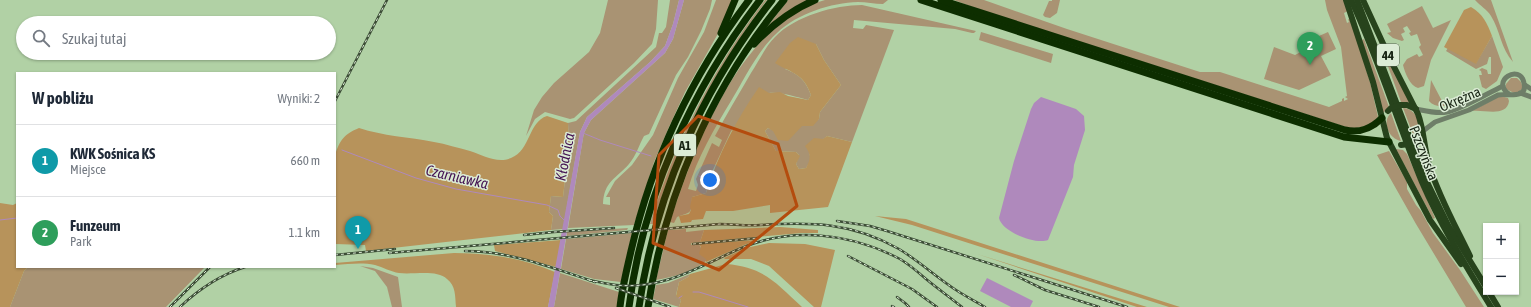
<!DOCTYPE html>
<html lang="pl">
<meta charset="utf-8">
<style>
body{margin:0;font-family:"Asap Condensed",sans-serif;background:#f6f6f7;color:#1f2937}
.controls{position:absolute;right:12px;bottom:12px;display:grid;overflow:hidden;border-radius:0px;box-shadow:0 1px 3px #0004}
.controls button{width:36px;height:36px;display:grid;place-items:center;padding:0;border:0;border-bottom:1px solid #e0e1e3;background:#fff;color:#1f2937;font:20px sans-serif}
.you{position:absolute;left:710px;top:180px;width:14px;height:14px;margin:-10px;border:3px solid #fff;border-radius:50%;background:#1a73e8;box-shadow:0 0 0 6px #1a73e833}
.badge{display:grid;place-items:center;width:26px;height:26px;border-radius:50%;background:#9844b2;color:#fff;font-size:13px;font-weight:700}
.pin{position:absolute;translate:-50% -33px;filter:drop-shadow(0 1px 2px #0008)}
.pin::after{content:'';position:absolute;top:21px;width:14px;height:12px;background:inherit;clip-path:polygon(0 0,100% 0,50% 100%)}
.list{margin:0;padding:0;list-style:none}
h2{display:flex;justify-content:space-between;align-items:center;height:52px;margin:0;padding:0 16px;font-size:17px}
h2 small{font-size:13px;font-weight:400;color:#747a83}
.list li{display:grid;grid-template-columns:26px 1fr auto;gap:12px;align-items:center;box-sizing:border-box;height:72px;padding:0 16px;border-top:1px solid #e0e1e3}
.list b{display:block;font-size:15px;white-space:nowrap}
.list p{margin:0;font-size:13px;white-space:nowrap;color:#747a83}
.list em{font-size:13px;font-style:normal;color:#747a83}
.icon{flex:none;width:22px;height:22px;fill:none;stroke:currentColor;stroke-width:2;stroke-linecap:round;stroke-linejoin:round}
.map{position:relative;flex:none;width:1531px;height:307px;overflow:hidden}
.search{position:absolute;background:#fff;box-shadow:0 1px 3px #0004;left:16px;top:16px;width:320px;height:44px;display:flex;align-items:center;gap:10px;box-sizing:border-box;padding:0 14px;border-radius:22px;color:#747a83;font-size:15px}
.panel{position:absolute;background:#fff;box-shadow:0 1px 3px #0004;left:16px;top:72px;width:320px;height:196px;border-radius:0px}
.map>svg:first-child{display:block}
.green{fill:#a99373}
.forest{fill:#b7935b}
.water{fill:#af89bc}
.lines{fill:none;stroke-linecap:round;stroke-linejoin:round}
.stream{stroke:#af89bc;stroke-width:1}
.minor{stroke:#6e7e68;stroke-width:5}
.major{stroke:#27431c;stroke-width:6}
.highway{stroke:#0d2e00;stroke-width:7}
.rail-casing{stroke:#3c4d36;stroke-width:2.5}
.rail{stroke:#dcecd6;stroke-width:1;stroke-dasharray:3;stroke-linecap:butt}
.major-bridge{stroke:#27431c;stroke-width:6}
.marked{fill:#b44c0e;fill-opacity:0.2;stroke:#b44c0e;stroke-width:3;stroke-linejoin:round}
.labels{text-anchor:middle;stroke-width:3;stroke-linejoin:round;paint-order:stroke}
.shield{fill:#dcecd6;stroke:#525f4e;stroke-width:1}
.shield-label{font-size:13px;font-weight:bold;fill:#172313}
.street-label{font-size:14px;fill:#172313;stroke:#dcecd6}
.water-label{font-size:15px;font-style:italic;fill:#451453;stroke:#dcecd6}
</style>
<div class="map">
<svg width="1531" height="307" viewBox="0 0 1531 307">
<rect width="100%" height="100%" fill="#b1d1a5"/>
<g class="green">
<polygon points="608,0 658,0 656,29 652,44 634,63 574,118 570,119 545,112 535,119 526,136 534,110 542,97 554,83 589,52 600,33"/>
<polygon points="670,0 679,0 673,24 665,46 650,62 587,117 580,132 563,229 551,230 553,216 549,212 551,196 563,197 569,145 568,123 576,121 656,47 659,33 662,33 666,27"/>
<path d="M684,0H712L710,9L701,31L688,57L676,75L649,134L644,136C639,145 636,156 629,164C616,179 604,181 603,204L610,205V197H606L615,181L632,165L653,135L678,78L704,32L716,0H732L724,23L685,92L669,127L654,162L634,225L568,228L583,138L584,133L591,120L665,53L673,39Z"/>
<path d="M765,0H767C716,68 677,142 653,224H650C675,143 713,68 765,0Z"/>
<polygon points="788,0 811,0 765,30"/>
<path d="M825,0H888L883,4C875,4 866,2 858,2C831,3 798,13 777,33C758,50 744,80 731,101C714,129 697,158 688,189L696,191L698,185L696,179L712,143L719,147L722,140L715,136C726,115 739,94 751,73C759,61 765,47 775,37C795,16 835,5 862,5L976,31L974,33H972L955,29L854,20L853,28L863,29L866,25L894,30L852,142L827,136L809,152L811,160L806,168L799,169L796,164L799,155L796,152L776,151L765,131L768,128C780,135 806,125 819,119L820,112L841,85L824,60L816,44L785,69C800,75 805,80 811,95L808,100C795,97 782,92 769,93L731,131L712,172L706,193L692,197C691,215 692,211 677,217L674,223L670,222C695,147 740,23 825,0Z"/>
<polygon points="954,0 984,0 1067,29 1200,72 1220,72 1329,107 1342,101 1342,99 1344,98 1344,101 1348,99 1345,97 1347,96 1341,47 1327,10 1325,0 1345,0 1348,11 1344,13 1347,23 1349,22 1348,19 1351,20 1370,82 1378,117 1370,125 1352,129 975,8"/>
<polygon points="1052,0 1060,0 1057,13 1050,18 1045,17 1043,15 1049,1 1052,1"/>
<path d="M1475,0H1491L1513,62C1501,49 1500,30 1491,16C1487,9 1480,6 1475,0Z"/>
<path d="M1422,6L1433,28L1451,20L1431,60L1424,86L1418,88C1410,86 1405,73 1403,65L1407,59L1417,54L1419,57L1423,55L1419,47L1421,45L1417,34L1411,36L1409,33L1411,32L1407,26L1403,28L1405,32L1401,34L1404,40L1402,41L1393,38L1387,33L1391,32L1387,24Z"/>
<polygon points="981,32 1053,54 1051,63 979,40"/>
<polygon points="1328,32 1336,49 1321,56 1331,75 1299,90 1264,79 1274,47 1295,55 1312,46 1310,40"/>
<polygon points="1492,36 1503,67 1497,81 1486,89 1482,87 1479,75 1482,75 1481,71 1479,70 1482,68 1487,70 1488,74 1491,74 1491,57 1489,57 1487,64 1476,69 1446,51 1448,48 1476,63"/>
<polygon points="1364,39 1389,107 1383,113 1362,40"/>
<polygon points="1381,47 1382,47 1410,103 1401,102"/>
<polygon points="1511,78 1517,78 1521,82 1523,88 1519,92 1514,93 1506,89 1506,84"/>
<path d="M1431,80L1442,101L1450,105C1443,107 1434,107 1429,101Z"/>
<path d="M1500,96L1508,98L1509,101C1507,118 1483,109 1472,111Z"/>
<path d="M1403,108C1417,108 1424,128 1414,137Z"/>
<path d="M1391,113L1401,141C1389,139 1381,122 1391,113Z"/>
<polygon points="1396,149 1403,150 1407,154 1435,218 1433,219"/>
<polygon points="1389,151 1407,182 1407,189 1416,205 1421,211 1433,233 1460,270 1484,307 1466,307 1416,224 1377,155"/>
<polygon points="628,228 627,230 567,236 567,232"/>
<path d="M686,229V232L704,230L700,242L691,243V245L699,244L707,260C694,272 673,277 656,280L668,230Z"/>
<polygon points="632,233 621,282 594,279 561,269 566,239"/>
<polygon points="360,266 373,268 398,277 402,307 392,307 387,287 375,271"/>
<polygon points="28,267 205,267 166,307 10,307 24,271"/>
<polygon points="560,273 619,292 617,307 554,307"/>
<polygon points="690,274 688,277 679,282 676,295 681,300 679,307 653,299 656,285 668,283"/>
</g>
<g class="forest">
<path d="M1471,7C1483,14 1487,23 1492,36L1476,64L1444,47L1464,10Z"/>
<path d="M798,37L816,44L824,60L841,85L820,112L819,119L813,126H802L788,141L778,140L773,131L768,128L765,131L776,151L796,152L800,156L796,164L799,169L806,168C811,159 811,154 805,146L814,138L823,139L827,136L852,142L828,207L770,213V205L733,211H706L703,219L692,220L691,222L681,223L679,216L689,214L691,210L690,207L692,197L706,193C718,155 736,120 759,87L769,93L780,92L788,96L808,100L811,95C803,73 793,74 775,63L790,43Z"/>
<path d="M547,116L568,123L569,145L563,197L551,196L549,212L553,216L551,230L366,251L365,245L335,244V155C340,140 344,134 359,128C383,136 409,137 434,142C446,144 458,148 470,151C483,155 497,164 511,158C531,150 528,122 547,116Z"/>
<polygon points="0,203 13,205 17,203 17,267 28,267 24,271 10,307 0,307"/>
<polygon points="875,216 906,219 1180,307 1169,307 912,225"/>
<polygon points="780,227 818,230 818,233 802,233 700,242 704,230"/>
<polygon points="561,240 556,267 495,251 494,245"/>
<polygon points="757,240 757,241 744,245 706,262 706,259 699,254 701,247 699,244"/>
<polygon points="769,243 805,244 835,250 821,307 814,307 769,266 751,259 725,259 724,258 746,248"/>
<path d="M454,253C488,253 523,258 555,272L548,307H456C455,296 456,286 447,279C437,269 413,275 399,273C391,272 383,267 375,265C362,262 349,264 335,265V263Z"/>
<polygon points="977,254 1147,307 1137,307"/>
<path d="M726,264C764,267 776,283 802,307H679L681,300L676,296L679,282L688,277L690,274Z"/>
</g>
<g class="water">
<polygon points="679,0 684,0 673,39 665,53 591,120 584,133 554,307 548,307 580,132 587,117 650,62 665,46 673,24"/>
<path d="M1041,97L1076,109L1084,116L1085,130L1074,165L1073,177L1048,240C1036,245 1002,232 999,218L1014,161L1031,109L1034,103Z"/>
<polygon points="987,278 1033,301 1030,307 1011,307 980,291"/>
</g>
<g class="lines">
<g class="stream">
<polyline points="583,133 600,140 651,156"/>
<polyline points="342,150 416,178 456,189 547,205 558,210 560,216 564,220"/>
<polyline points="699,176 712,182"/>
<polyline points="0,220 17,218"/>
<polyline points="693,292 699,292 748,307"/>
<polyline points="679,298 682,296"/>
</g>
<g class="minor">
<polyline points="1525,85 1531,89"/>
<polyline points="1520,93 1531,97"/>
<path d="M1416,109C1426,111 1436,114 1447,112C1462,109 1488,93 1503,86"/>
<path d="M1423,131L1435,122L1469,110L1498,95C1506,93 1528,100 1524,83C1520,63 1490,81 1509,94"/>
</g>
<g class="major">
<polyline points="1346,0 1373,82 1387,138 1430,220 1461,264"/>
<path d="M1351,0C1379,59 1397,122 1422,182C1441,226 1466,266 1491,307"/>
<polyline points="1357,0 1426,180 1448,225 1486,287"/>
<path d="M1363,0L1391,61L1418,114C1424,130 1424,148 1429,165C1439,197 1456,227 1470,256"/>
<polyline points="1400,105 1407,105 1416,109"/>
<polyline points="1489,292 1498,307"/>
</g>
<g class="highway">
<polyline points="921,0 1344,137 1389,142"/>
<path d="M941,0L1345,130C1360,133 1371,129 1382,118"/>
<polyline points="721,33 735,0"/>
<path d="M754,44C772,25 791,10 815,0"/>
<path d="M620,307C622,288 627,269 631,251C652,160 693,74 749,0"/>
<path d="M629,307C643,195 692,89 760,0"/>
<path d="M639,307C655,194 702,89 772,0"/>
<path d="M648,307C665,195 711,87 784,0"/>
</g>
<g class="rail-casing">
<g id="rail">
<polyline points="335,101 387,0"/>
<polyline points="837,221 870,226 887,231 1127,307"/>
<polyline points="524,235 554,232 614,228"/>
<polyline points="693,244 758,238"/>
<path d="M465,251C510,251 553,268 595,282"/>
<path d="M389,253L720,224C733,224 746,226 760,225C812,222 851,222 899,249C919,261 936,277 956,290C965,296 975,301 985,307"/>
<polyline points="335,255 395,249"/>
<polyline points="848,256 912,289 937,307"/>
<polyline points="1014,275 1045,290 1099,307"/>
<path d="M589,280C598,282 607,284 616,285C663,290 698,267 739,249C792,226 850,233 900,259C910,265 918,272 926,279C938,289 951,298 962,307"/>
<polyline points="616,288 670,307"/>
<polyline points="897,297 905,303 909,307"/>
<polyline points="892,306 894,307"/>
<polyline points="170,307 210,267"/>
<path d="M180,307C199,289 220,275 245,267"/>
</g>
</g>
<use href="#rail" class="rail"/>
<g class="major-bridge">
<polyline points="1388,111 1391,108 1400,105"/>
<polyline points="1401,145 1409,144 1415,140"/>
</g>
</g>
<path class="marked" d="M698,116L778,144L797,206L719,270L653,243L659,155Z"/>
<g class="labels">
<g class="shield">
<rect x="1377" y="44" width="22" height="22" rx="3"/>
<rect x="674" y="134" width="22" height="22" rx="3"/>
</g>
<g class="shield-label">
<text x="1388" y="60">44</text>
<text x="685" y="150">A1</text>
</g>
<g class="street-label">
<text transform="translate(1460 99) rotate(-23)" y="5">Okrężna</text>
<text transform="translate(1424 153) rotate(69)" y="5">Pszczyńska</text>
</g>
<g class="water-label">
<text transform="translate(565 157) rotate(-79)" y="5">Kłodnica</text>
<text transform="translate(457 177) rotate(13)" y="5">Czarniawka</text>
</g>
</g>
</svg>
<div class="controls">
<button>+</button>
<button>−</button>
</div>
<div class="you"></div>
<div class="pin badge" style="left:358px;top:249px;background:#0f9aa8">1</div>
<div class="pin badge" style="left:1310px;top:65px;background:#2e9e5b">2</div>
<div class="search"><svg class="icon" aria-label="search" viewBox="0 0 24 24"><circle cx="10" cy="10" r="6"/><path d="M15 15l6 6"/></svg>Szukaj tutaj</div>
<section class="panel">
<h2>W pobliżu<small>Wyniki: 2</small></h2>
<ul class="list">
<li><span class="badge" style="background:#0f9aa8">1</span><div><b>KWK Sośnica KS</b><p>Miejsce</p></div><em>660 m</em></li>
<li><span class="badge" style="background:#2e9e5b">2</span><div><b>Funzeum</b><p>Park</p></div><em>1.1 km</em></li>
</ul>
</section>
</div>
